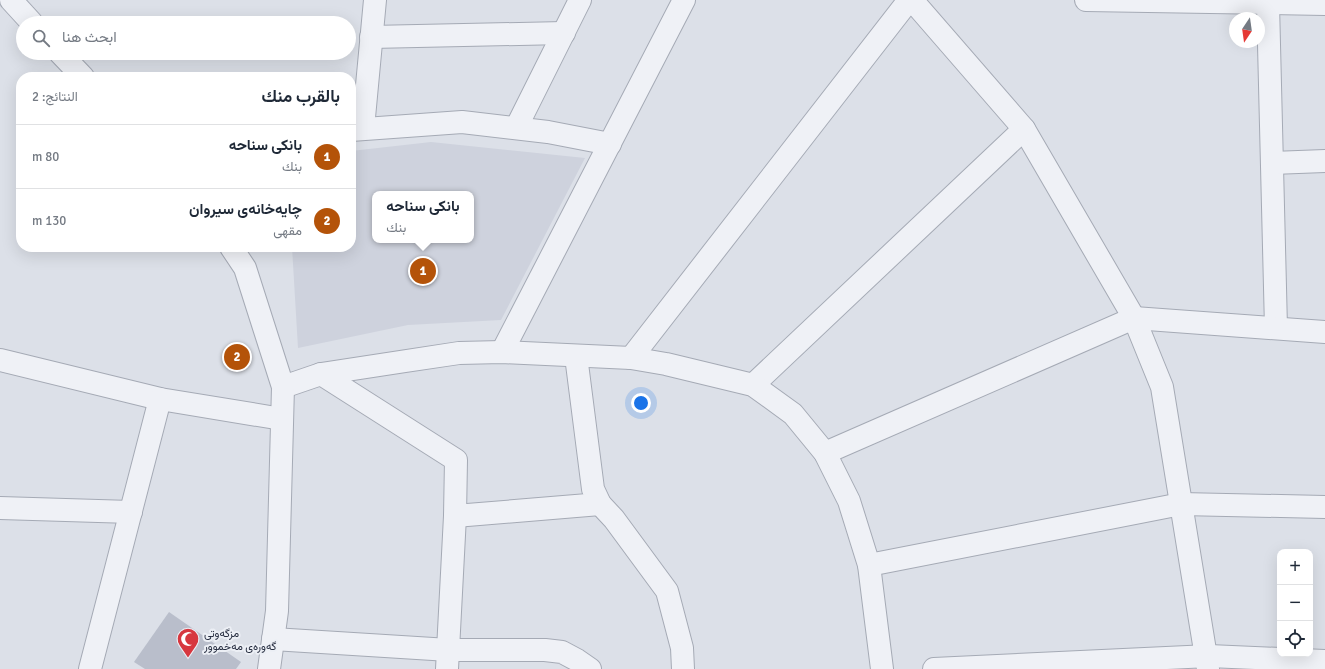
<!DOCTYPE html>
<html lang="ar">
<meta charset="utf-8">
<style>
body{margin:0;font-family:Signika,Vazirmatn,sans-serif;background:#f2f2f3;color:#1f2937;direction:rtl}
.controls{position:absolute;right:12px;bottom:12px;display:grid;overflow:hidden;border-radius:8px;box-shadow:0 4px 16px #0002}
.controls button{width:36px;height:36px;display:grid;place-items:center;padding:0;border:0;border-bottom:1px solid #e0e1e3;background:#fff;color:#1f2937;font:20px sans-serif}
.compass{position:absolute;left:1229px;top:12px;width:36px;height:36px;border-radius:50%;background:#fff;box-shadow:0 4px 16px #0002;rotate:193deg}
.you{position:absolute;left:641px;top:403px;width:14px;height:14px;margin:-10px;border:3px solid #fff;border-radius:50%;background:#1a73e8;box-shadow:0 0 0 6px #1a73e833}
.badge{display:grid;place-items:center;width:26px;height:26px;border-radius:50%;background:#b45309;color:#fff;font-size:13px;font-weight:700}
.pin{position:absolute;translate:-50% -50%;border:2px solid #fff;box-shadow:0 1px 4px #0006}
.popup{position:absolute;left:372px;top:191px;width:102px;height:52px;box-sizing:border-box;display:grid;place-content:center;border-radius:8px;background:#fff;filter:drop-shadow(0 1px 3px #0005);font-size:13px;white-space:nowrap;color:#747a83}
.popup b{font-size:15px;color:#1f2937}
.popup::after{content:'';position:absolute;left:50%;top:100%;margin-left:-8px;border:8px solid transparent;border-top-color:#fff}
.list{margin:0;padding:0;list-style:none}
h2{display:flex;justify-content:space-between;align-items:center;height:52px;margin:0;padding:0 16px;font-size:17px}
h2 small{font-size:13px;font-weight:400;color:#747a83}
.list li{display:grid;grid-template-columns:26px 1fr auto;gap:12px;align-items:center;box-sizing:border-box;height:64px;padding:0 16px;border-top:1px solid #e0e1e3}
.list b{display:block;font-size:15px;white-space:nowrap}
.list p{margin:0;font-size:13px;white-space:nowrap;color:#747a83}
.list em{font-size:13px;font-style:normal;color:#747a83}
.icon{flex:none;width:22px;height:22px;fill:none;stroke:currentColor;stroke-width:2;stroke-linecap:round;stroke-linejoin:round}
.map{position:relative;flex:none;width:1325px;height:669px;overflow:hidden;direction:ltr}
.search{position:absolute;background:#fff;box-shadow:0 4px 16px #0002;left:16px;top:16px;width:340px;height:44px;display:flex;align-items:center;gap:10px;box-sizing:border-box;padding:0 14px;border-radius:22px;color:#747a83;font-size:15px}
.panel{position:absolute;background:#fff;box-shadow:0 4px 16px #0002;left:16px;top:72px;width:340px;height:180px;border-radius:16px;direction:rtl}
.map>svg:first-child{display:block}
.built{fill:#ced2dd;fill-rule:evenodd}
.building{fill:#b9becb}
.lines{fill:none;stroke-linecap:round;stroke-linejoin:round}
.minor-casing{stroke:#a5aab5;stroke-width:24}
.tertiary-casing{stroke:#a5aab5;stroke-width:24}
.minor{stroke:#eff1f6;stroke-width:22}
.tertiary{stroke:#eff1f6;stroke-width:22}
.labels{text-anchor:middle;stroke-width:4;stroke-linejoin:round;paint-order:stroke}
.poi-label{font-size:11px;fill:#252c3f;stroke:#eceff5;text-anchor:start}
</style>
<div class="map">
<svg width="1325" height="669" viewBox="0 0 1325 669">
<rect width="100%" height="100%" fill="#dce0e8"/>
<path class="built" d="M431,142L585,158L501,320L408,325L298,348L292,247H351V151ZM375,194H471V240H375Z"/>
<polygon class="building" points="169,612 241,662 236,669 145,669 134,662"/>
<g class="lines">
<g class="minor-casing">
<g id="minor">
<polyline points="912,0 1024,129 1134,318 1162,387 1208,669"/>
<polyline points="1086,0 1325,4"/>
<polyline points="1268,4 1276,328"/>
<polyline points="371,37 564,33"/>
<polyline points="363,128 375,0"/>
<polyline points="516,128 580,0"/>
<polyline points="351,130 462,122 548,132 610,144"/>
<polyline points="1272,163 1325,161"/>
<polyline points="502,352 684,0"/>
<polyline points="576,356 593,489 600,504 614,519 667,591 682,648 683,669"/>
<polyline points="631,358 909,0"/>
<polyline points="0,360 160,399 282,419"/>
<polyline points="321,374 456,460 455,516 447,669"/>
<polyline points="753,385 1024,129"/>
<polyline points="283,387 321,374 406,361 459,353 502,352 631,358 666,364 753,385 793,414 825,453 849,501 869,565 882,669"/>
<polyline points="825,453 1134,318 1325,332"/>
<polyline points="0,508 131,512"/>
<polyline points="455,516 600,504"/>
<polyline points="869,565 1181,504 1325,507"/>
<polyline points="273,639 449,650 545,650 562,652 577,660 590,669"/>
<polyline points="90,669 160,399"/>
<polyline points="934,669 1209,656 1325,661"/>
</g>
</g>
<g class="tertiary-casing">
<g id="tertiary">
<polyline points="11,0 32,23"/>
<polyline points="60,53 83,77"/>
<polyline points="231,247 245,268 283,387 277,611 269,669"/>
</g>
</g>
<use href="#minor" class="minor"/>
<use href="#tertiary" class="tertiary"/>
</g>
<defs>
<g id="mosque-pin" transform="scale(1.15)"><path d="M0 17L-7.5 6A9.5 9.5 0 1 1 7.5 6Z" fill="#d7373f" stroke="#eceff5"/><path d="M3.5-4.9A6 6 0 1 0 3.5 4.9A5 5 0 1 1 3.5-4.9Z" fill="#fff"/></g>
</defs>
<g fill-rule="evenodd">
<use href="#mosque-pin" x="188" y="639"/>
</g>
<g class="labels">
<g class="poi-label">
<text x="204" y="637">مزگەوتی<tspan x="204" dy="13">گەورەی مەخموور</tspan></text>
</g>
</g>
</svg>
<div class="controls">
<button>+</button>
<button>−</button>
<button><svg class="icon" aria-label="locate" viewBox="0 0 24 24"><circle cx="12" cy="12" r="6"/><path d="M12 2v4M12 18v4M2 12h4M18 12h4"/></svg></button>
</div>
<svg class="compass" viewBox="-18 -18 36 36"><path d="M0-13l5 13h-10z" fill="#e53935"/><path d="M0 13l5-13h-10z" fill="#747a83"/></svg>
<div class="you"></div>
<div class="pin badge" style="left:423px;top:271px">1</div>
<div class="popup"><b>بانکی سناحە</b>بنك</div>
<div class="pin badge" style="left:237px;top:357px">2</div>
<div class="search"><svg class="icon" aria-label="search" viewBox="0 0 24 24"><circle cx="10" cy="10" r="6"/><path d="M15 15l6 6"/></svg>ابحث هنا</div>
<section class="panel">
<h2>بالقرب منك<small>النتائج: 2</small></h2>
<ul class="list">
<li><span class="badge">1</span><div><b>بانکی سناحە</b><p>بنك</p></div><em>80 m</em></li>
<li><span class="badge">2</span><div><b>چایەخانەی سیروان</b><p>مقهى</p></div><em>130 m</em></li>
</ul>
</section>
</div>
